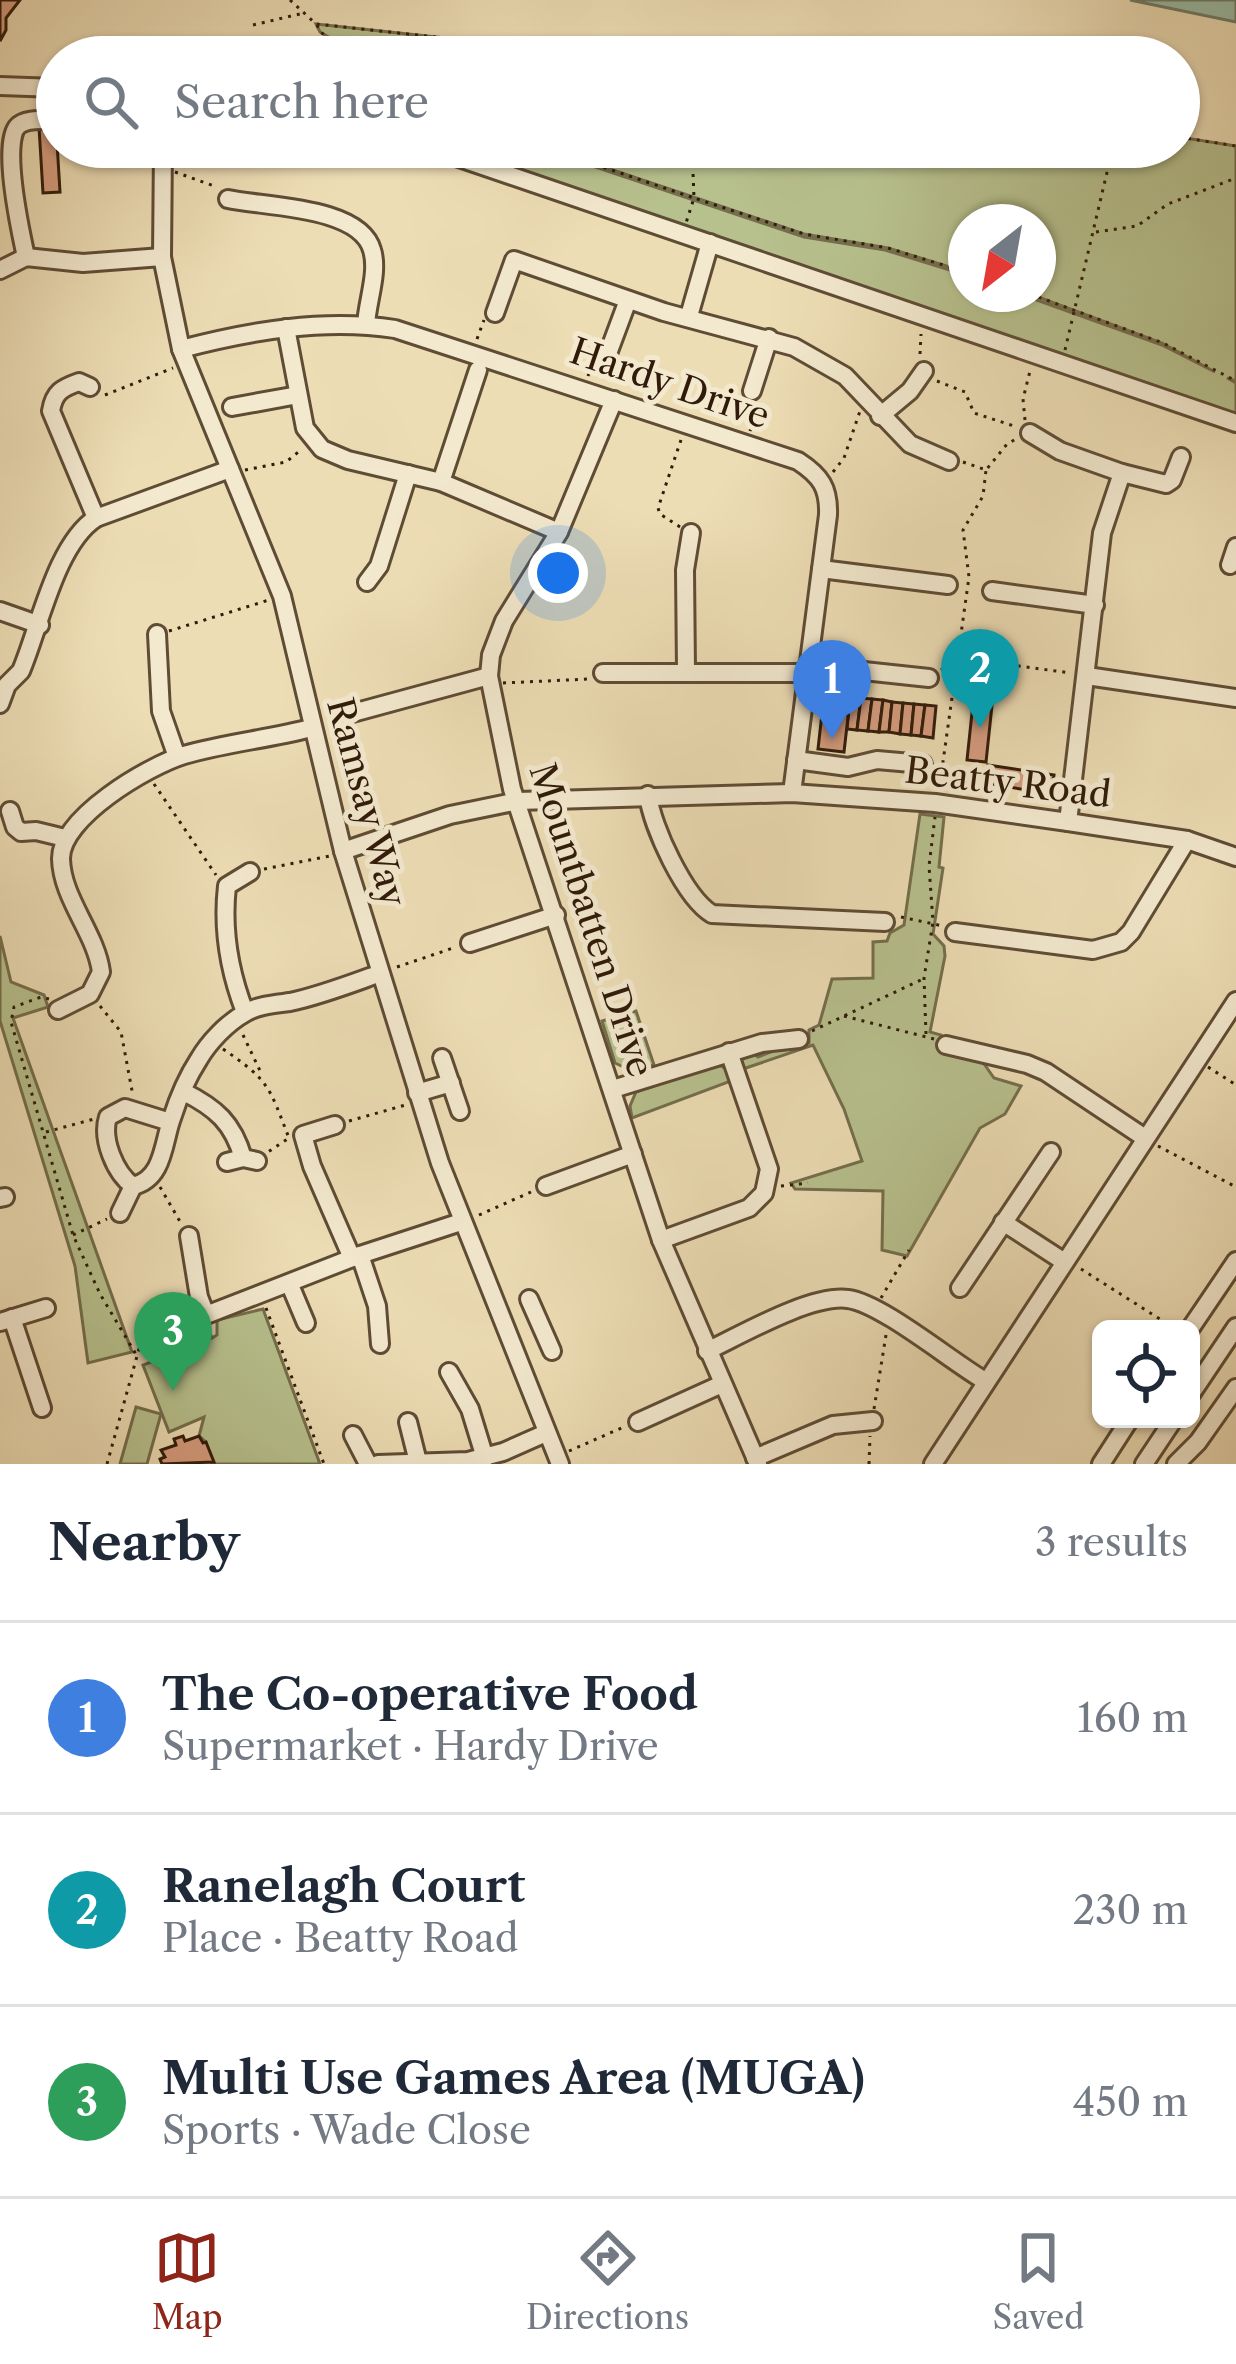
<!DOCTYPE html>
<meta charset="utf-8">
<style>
body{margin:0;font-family:"Libre Caslon Text",serif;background:#f2f2f3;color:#1f2937}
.controls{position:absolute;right:36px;bottom:36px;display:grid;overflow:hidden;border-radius:18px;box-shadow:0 3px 9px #0004}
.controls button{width:108px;height:108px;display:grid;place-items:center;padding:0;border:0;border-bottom:3px solid #e0e1e3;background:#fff;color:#1f2937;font:60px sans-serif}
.compass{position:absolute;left:948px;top:204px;width:108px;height:108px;border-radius:50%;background:#fff;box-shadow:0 3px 9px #0004;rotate:211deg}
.you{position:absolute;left:558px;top:573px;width:42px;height:42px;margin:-30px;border:9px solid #fff;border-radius:50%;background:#1a73e8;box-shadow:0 0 0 18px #1a73e833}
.badge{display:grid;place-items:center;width:78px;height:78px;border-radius:50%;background:#8f2418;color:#fff;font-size:39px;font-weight:700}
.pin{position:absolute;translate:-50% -99px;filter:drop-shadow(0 3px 6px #0008)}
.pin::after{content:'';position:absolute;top:63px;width:42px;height:36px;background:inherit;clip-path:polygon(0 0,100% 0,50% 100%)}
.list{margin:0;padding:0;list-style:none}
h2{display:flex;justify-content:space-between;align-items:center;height:156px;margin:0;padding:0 48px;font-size:51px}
h2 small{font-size:39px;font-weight:400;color:#747a83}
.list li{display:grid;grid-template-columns:78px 1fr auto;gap:36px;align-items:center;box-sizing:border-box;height:192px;padding:0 48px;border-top:3px solid #e0e1e3}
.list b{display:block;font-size:45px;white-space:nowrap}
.list p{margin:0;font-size:39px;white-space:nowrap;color:#747a83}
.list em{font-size:39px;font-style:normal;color:#747a83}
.icon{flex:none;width:66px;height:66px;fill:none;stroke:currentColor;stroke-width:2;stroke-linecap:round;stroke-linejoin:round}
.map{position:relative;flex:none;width:1236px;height:1464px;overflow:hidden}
.search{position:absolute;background:#fff;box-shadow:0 3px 9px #0004;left:36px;right:36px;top:36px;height:132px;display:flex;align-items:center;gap:30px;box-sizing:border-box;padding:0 42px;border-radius:66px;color:#747a83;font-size:45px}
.sheet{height:732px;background:#fff}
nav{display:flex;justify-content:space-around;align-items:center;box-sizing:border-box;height:168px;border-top:3px solid #e0e1e3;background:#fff;font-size:33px;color:#747a83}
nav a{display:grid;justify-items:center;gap:6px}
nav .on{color:#8f2418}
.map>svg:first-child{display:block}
.green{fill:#b7c18e;stroke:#746e4c;stroke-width:3}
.water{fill:#9abda8;stroke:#707c69;stroke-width:3}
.building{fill:#d69d7f;stroke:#301b0a;stroke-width:3}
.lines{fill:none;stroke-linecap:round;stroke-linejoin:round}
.minor-casing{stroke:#5f4c35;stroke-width:22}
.path{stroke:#301b0a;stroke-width:3;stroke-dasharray:3 6;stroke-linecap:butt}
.minor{stroke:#f3e9cf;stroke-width:16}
.labels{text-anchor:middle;stroke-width:10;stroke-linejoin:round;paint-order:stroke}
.street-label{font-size:36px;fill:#301b0a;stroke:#f3e9cf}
</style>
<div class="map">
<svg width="1236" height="1464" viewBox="0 0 1236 1464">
<rect width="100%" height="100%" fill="#edddb5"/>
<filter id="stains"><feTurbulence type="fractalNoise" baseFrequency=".00167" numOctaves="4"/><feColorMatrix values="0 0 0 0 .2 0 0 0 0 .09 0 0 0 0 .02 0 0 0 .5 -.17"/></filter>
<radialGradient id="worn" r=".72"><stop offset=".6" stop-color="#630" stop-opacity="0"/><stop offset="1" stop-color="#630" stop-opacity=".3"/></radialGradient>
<g class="green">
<polygon points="316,24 619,57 363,57 320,32"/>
<polygon points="1179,137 1236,146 1236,381 1227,378 1236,383 1236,416 449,147 536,147 804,237 885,250 966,275 966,294 1020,294 1162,345 1215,372 1162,343 1030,294 1038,294 1038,222 966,222 966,272 888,248 804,234 544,147 1179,147"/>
<polygon points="920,814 944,817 939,867 943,868 933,934 944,946 945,956 930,1032 941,1035 940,1047 982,1061 994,1078 1021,1086 1005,1114 980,1128 907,1256 882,1250 883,1191 795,1189 791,1183 862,1161 844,1109 813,1045 743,1069 740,1057 752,1052 758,1057 783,1047 809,1043 809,1030 819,1025 832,979 873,978 873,942 887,941 890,933 904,925"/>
<polygon points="0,936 11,982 44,995 48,1007 13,1018 132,1352 88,1363 75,1266 0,1021"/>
<polygon points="636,1011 654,1065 632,1071 615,1063 602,1021"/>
<polygon points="718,1064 726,1069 731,1081 632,1118 630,1106 636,1092"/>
<polygon points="263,1309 320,1464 212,1464 206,1442 199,1436 204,1417 169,1432 143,1365 177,1352 185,1368 174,1337 206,1325 212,1338 217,1335 217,1320"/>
<polygon points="136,1407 161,1414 147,1464 120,1464"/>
</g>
<polygon class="water" points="1130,0 1236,0 1236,22"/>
<g class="building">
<polygon points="0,0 20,0 6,18 6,30 0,41"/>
<polygon points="56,126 60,192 43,193 39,127"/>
<polygon points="974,694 993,696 986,762 967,760"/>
<polygon points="850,697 861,698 857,730 847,729"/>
<polygon points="861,698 872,699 868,731 857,730"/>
<polygon points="872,699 883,700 879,732 868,731"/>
<polygon points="883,700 892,702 889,732 879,732"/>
<polygon points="892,702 903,703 900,734 889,732"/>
<polygon points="903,703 914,704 911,735 900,734"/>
<polygon points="914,704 925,705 921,736 911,735"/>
<polygon points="823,705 849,708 844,752 818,749"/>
<polygon points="925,705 936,706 933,738 921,736"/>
<polygon points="988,765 1054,775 1051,794 985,783"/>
<polygon points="183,1436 185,1441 199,1436 203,1443 206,1442 214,1462 162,1464 160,1459 165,1457 161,1450 176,1445 174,1439"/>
</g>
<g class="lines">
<g class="minor-casing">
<g id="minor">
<polyline points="0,86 57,88"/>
<polyline points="163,147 162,257 181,349 282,596 343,851 440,1163 560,1464"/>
<polyline points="427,147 1236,423"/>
<path d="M228,199C264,207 360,206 372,250C379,272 367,302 366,325"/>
<path d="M26,257C21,234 0,139 19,125C29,118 46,120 57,121"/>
<polyline points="0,270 26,257 83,263 162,257"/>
<polyline points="495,313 514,260 664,312 794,347 845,376 910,444 949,461"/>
<polyline points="689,316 710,243"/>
<polyline points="286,328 305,428 322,449 348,460 441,482 559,532"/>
<path d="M181,349C250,331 324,318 395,329L798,461C821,476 829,488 828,515L792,793"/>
<polyline points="609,351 628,300"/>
<path d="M90,387L79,382C62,388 54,392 51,411L96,518"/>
<polyline points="752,391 769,338"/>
<polyline points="614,400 559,532 504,621 491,655 489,676 512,789 661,1240 758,1464"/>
<polyline points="232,407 298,395"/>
<polyline points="880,416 910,391 924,371"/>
<polyline points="1030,433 1060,451 1122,473 1102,533 1068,822"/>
<polyline points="1122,473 1166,484 1172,480 1181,457"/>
<polyline points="441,482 478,370"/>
<polyline points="1230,565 1236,547"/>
<polyline points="821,569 948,585"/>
<polyline points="367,582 379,566 408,474"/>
<polyline points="992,591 1095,605"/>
<polyline points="0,611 40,625"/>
<polyline points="157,634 161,711 177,757"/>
<polyline points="808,665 929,678"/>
<polyline points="686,671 685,570 691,533"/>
<polyline points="603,673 807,673"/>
<polyline points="1087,676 1236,698"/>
<path d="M0,704L7,685L21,671C40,626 56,544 96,518L230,469"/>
<polyline points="349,714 489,676"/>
<polyline points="796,760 848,767 877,760 923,764"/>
<path d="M648,795C652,827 685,898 712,914L885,922"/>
<polyline points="10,811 15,827 21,832 36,831 65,838"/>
<polyline points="343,851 450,815 518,801 792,793 935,803 1068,822 1187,840 1236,857"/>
<polyline points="955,932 1093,950 1121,942 1131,932 1187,840"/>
<polyline points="470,943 556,915"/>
<path d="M58,1010L90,994L101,972C96,933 62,899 61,859C60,818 148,766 184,755C225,743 269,739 311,728"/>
<path d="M245,1012C229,971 222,930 227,886L250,872"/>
<polyline points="946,1045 1027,1064 1046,1072 1145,1138"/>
<polyline points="442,1058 460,1111"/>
<polyline points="613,1089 762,1043 799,1039"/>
<path d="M184,1092C216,1108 233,1123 243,1158"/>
<polyline points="417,1093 451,1083"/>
<path d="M170,1122L125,1108L108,1117C101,1139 115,1173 133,1186C164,1179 163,1142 172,1118C178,1099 188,1076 199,1059C209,1042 227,1023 245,1013C258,1005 275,1004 290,1002C319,996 350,984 378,974"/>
<polyline points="335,1125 303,1135 312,1166 352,1258"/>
<polyline points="227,1162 243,1158 257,1161"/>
<polyline points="546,1186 633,1154"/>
<polyline points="0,1198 5,1197"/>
<polyline points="120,1213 133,1186"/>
<polyline points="1003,1222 1063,1261"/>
<polyline points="189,1236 199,1297 206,1315 360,1255 461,1222"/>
<polyline points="661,1240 749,1208 764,1193 769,1169 729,1052"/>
<polyline points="360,1255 377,1306 380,1344"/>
<polyline points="290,1285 306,1323"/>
<polyline points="960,1288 1051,1152"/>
<polyline points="529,1299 552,1351"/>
<polyline points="12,1318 42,1408"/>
<polyline points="0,1322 46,1308"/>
<polyline points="1190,1329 1236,1261"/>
<path d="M707,1351C741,1335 811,1294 848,1299C881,1303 952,1362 985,1381"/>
<polyline points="449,1372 470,1409 485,1458"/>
<polyline points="1191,1394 1236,1327"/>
<polyline points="408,1422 418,1462"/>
<polyline points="638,1422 722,1384"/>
<polyline points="353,1435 368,1464"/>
<polyline points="755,1458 833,1425 873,1421"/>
<polyline points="378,1464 468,1461 503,1452 546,1433"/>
<polyline points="933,1464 1236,1001"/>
<polyline points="1101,1464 1130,1419"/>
<polyline points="1144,1464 1174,1419"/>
<polyline points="1176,1464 1198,1442 1236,1388"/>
</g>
</g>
<g class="path">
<polyline points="290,0 316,24 619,57"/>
<polyline points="253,25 304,13"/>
<polyline points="317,25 320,32 363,57"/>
<polyline points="1179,137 1236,146"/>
<polyline points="544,147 694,198 686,223"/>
<polyline points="692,147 694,198 804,234 888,248 966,272"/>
<polyline points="175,172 217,187"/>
<polyline points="1096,232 1137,226 1168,204 1236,178"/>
<polyline points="1030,294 1163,343 1236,381"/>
<polyline points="477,339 484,320"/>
<polyline points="1065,350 1113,147"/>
<polyline points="920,354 921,334"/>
<polyline points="588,376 595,357"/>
<polyline points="937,381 965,392 974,413 1017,427"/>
<polyline points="105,395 173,368"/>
<polyline points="1025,420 1023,399 1030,371"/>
<polyline points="750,431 759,406"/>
<polyline points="963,462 986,470 1007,444 1016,439"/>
<polyline points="245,470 286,462 302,449"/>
<polyline points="833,472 844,458 860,411"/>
<polyline points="680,527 660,514 658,508 682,437"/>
<polyline points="169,631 269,600"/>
<polyline points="941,670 958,658 1071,673"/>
<polyline points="503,683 589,679"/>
<polyline points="154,784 216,875"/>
<polyline points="939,790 969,577 963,530 983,496 986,470"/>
<polyline points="264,869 330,856"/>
<polyline points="901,917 943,926"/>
<polyline points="397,967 456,947"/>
<polyline points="49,999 41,997 14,1007 11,1022 73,1235 100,1294 137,1356"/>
<polyline points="100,1006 121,1032 133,1096"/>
<polyline points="844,1016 934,1039"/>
<polyline points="812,1031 923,979"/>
<polyline points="926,1034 924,978 933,922 929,866 935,817"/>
<polyline points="243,1035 262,1075"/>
<path d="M223,1049C270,1081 269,1087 289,1138L268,1152"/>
<polyline points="1208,1067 1236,1085"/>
<polyline points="349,1121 409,1104"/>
<polyline points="46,1132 94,1119"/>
<polyline points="1158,1146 1236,1187"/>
<polyline points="781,1186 808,1183"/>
<polyline points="160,1187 182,1225"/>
<polyline points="479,1215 531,1192"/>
<polyline points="73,1235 107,1219"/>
<polyline points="1081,1269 1174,1328"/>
<polyline points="881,1298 909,1250"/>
<polyline points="266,1308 324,1464"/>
<polyline points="874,1409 886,1335"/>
<polyline points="569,1451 626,1426"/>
<polyline points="107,1464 139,1349 200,1328"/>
<polyline points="869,1464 870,1436"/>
</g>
<use href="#minor" class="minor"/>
</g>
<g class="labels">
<g class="street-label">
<text transform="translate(670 383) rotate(19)" y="13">Hardy Drive</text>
<text transform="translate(1008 782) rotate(7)" y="13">Beatty Road</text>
<text transform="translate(367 802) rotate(75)" y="13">Ramsay Way</text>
<text transform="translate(592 920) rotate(72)" y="13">Mountbatten Drive</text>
</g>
</g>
<rect width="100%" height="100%" filter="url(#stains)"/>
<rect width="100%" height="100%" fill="url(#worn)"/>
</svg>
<div class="controls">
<button><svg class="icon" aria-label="locate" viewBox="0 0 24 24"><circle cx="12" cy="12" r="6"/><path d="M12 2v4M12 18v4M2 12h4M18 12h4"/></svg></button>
</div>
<svg class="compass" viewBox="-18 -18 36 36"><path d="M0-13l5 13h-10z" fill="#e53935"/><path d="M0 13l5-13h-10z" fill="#747a83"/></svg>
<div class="you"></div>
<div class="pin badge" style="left:832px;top:739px;background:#3f7fe0">1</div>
<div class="pin badge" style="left:980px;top:728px;background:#0f9aa8">2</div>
<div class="pin badge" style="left:173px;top:1391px;background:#2e9e5b">3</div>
<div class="search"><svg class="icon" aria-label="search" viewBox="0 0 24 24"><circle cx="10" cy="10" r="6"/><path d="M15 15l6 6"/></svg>Search here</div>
</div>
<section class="sheet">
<h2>Nearby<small>3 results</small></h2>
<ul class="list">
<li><span class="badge" style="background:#3f7fe0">1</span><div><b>The Co-operative Food</b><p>Supermarket · Hardy Drive</p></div><em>160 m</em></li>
<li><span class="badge" style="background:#0f9aa8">2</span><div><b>Ranelagh Court</b><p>Place · Beatty Road</p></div><em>230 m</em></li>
<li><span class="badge" style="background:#2e9e5b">3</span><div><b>Multi Use Games Area (MUGA)</b><p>Sports · Wade Close</p></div><em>450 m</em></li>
</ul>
</section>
<nav>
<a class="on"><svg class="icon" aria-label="map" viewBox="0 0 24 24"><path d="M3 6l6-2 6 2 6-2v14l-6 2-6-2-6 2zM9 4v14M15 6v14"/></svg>Map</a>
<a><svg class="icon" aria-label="directions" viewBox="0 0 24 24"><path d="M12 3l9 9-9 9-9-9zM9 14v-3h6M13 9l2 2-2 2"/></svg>Directions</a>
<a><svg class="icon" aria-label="saved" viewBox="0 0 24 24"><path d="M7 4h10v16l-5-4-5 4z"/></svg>Saved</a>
</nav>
